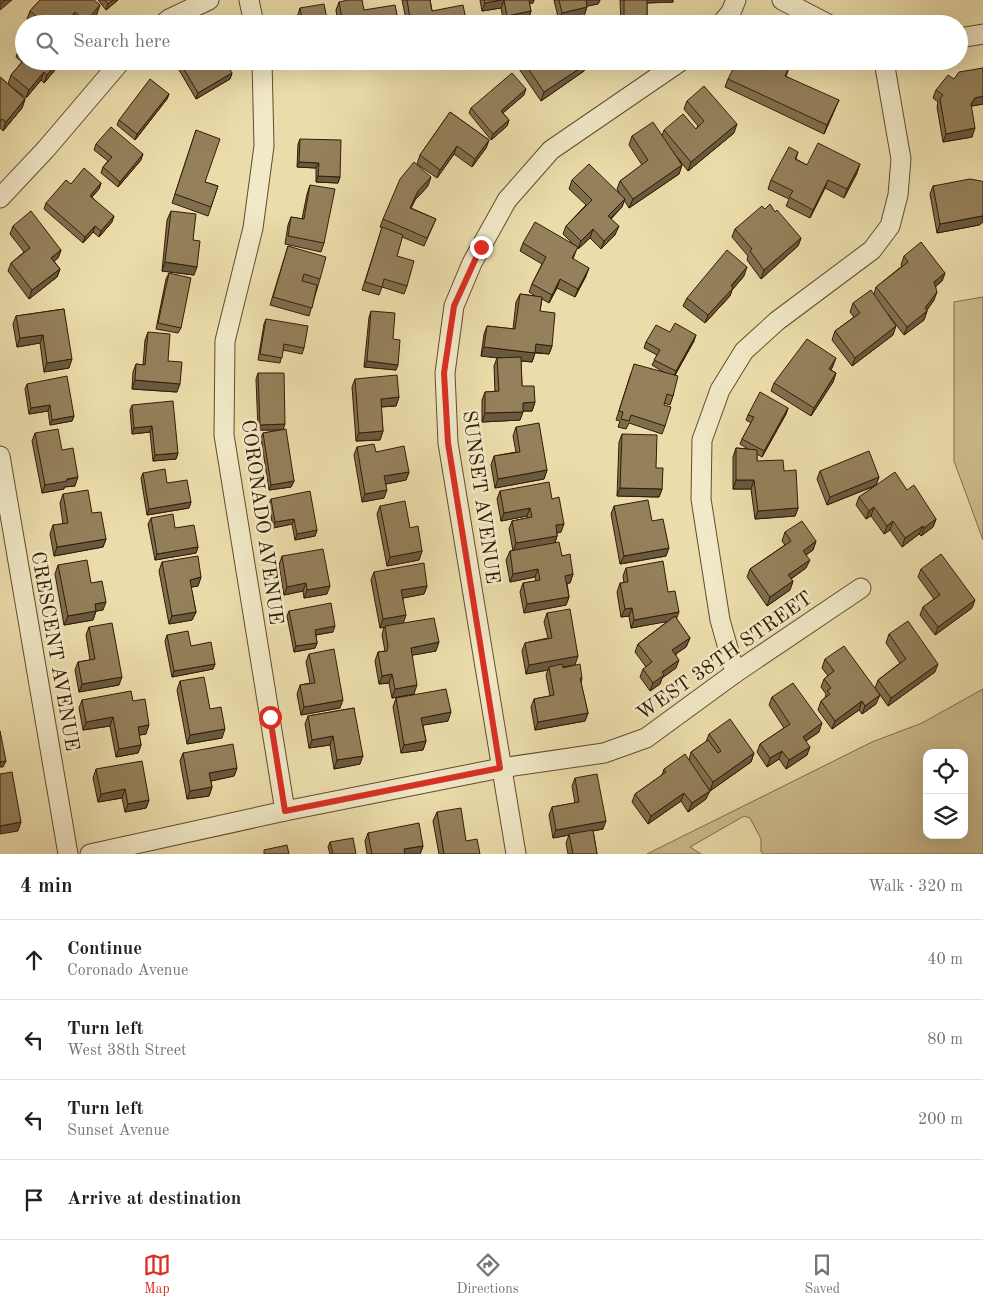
<!DOCTYPE html>
<meta charset="utf-8">
<style>
body{margin:0;font-family:"Old Standard TT",serif;background:#f2f2f2;color:#202124}
.controls{position:absolute;right:15px;bottom:15px;display:grid;overflow:hidden;border-radius:10px;box-shadow:0 5px 20px #0002}
.controls button{width:45px;height:45px;display:grid;place-items:center;padding:0;border:0;border-bottom:1px solid #e0e0e0;background:#fff;color:#202124;font:25px sans-serif}
.stop{position:absolute;width:15px;height:15px;margin:-11px;border:4px solid #d93025;border-radius:50%;background:#fff}
.stop.end{background:#d93025;border-color:#fff;box-shadow:0 1px 5px #0008}
.list{margin:0;padding:0;list-style:none}
h2{display:flex;justify-content:space-between;align-items:center;height:65px;margin:0;padding:0 20px;font-size:21px}
h2 small{font-size:16px;font-weight:400;color:#757577}
.list li{display:grid;grid-template-columns:32px 1fr auto;gap:15px;align-items:center;box-sizing:border-box;height:80px;padding:0 20px;border-top:1px solid #e0e0e0}
.list b{display:block;font-size:19px;white-space:nowrap}
.list p{margin:0;font-size:16px;white-space:nowrap;color:#757577}
.list em{font-size:16px;font-style:normal;color:#757577}
.icon{flex:none;width:28px;height:28px;fill:none;stroke:currentColor;stroke-width:2;stroke-linecap:round;stroke-linejoin:round}
.map{position:relative;flex:none;width:983px;height:854px;overflow:hidden}
.search{position:absolute;background:#fff;box-shadow:0 5px 20px #0002;left:15px;right:15px;top:15px;height:55px;display:flex;align-items:center;gap:12px;box-sizing:border-box;padding:0 18px;border-radius:28px;color:#757577;font-size:19px}
.sheet{height:385px;background:#fff}
nav{display:flex;justify-content:space-around;align-items:center;box-sizing:border-box;height:70px;border-top:1px solid #e0e0e0;background:#fff;font-size:14px;color:#757577}
nav a{display:grid;justify-items:center;gap:2px}
nav .on{color:#d93025}
.map>svg:first-child{display:block}
.grass{fill:#ccbc8f;stroke:#806c4a;fill-rule:evenodd}
.lines{fill:none;stroke-linecap:round;stroke-linejoin:round}
.street-casing{stroke:#624c2e;stroke-width:21}
.street{stroke:#f2e9c8;stroke-width:19}
.wall{fill:#7f6e4e;stroke:#351b05}
.shaded-wall{fill:#685a40;stroke:#351b05}
.building{fill:#94805b;stroke:#351b05}
.route{stroke:#d93025;stroke-width:6}
.labels{text-anchor:middle;stroke-width:5;stroke-linejoin:round;paint-order:stroke}
.street-label{font-size:20px;fill:#351b05;stroke:#f2e9c8}
</style>
<div class="map">
<svg width="983" height="854" viewBox="0 0 983 854">
<rect width="100%" height="100%" fill="#ebddab"/>
<filter id="stains"><feTurbulence type="fractalNoise" baseFrequency=".004" numOctaves="4"/><feColorMatrix values="0 0 0 0 .2 0 0 0 0 .09 0 0 0 0 .02 0 0 0 .5 -.17"/></filter>
<radialGradient id="worn" r=".72"><stop offset=".6" stop-color="#630" stop-opacity="0"/><stop offset="1" stop-color="#630" stop-opacity=".3"/></radialGradient>
<g class="grass">
<polygon points="983,297 983,540 954,461 954,302"/>
<path d="M983,689V854H764L761,852V839L750,818L744,816L690,847L701,854H647L872,742L922,723ZM927,753H964V835H927Z"/>
</g>
<g class="lines">
<g class="street-casing">
<g id="street">
<polyline points="249,0 254,24"/>
<polyline points="782,0 828,24"/>
<polyline points="163,24 169,19 209,0"/>
<polyline points="721,24 731,12 736,0"/>
<polyline points="959,38 983,34"/>
<polyline points="262,61 264,146 253,228 225,341 224,435 285,811"/>
<polyline points="0,198 46,149 121,61"/>
<polyline points="0,456 68,854"/>
<polyline points="735,673 720,620 701,499 702,440 720,390 744,351 777,321 872,250 890,226 898,195 901,159 884,61"/>
<polyline points="90,854 285,811 501,768 604,753 646,738 735,673 861,588"/>
<polyline points="516,854 448,443 445,373 454,306 472,263 507,200 551,150 681,61"/>
</g>
</g>
<use href="#street" class="street"/>
</g>
<g class="wall">
<polygon points="40,0 97,14 88,24 77,24 72,20 69,24 33,24 27,19 30,11"/>
<polygon points="98,0 118,0 106,10"/>
<polygon points="402,0 430,0 432,11 467,24 407,24"/>
<polygon points="480,0 534,0 533,3 529,3 531,11 528,20 504,24 501,8 482,11"/>
<polygon points="554,0 600,0 598,4 587,6 584,16 559,21"/>
<polygon points="620,0 673,0 673,2 647,3 647,24 621,24"/>
<polygon points="339,2 364,10 399,24 338,24 336,10"/>
<polygon points="300,8 328,24 298,24 297,17"/>
<polygon points="24,44 24,61 58,62 55,70 44,83 41,80 26,98 8,84 11,75 22,62 16,57 19,49"/>
<polygon points="175,61 208,61 232,73 230,79 196,99 175,63"/>
<polygon points="519,61 551,61 552,63 588,63 584,71 541,101 517,66"/>
<polygon points="768,61 792,61 786,76 835,109 824,134 725,87 728,79 764,70"/>
<polygon points="983,68 983,104 972,106 971,107 972,137 943,142 937,107 938,102 933,98 936,90"/>
<polygon points="0,77 25,99 22,108 3,131 0,128"/>
<polygon points="169,94 167,99 135,140 117,125 119,120"/>
<polygon points="524,95 503,113 509,120 507,126 491,140 469,113 471,108"/>
<polygon points="687,101 734,133 688,171 677,157 682,165 679,174 629,208 624,200 622,207 611,219 615,235 601,249 590,238 578,249 577,248 573,259 586,276 575,297 557,288 549,303 542,299 540,311 552,346 549,354 535,353 532,362 521,361 522,386 535,402 532,411 523,411 520,420 482,422 482,400 485,392 495,392 494,366 497,358 500,358 481,356 484,334 487,326 513,329 516,302 520,294 535,296 529,292 532,284 542,264 520,251 523,243 574,245 563,234 566,226 586,205 569,189 572,180 620,194 617,189 620,181 642,165 629,145 632,136 662,136 664,130 696,129 698,126 684,109"/>
<polygon points="450,112 489,140 486,148 472,167 454,154 437,178 417,164 420,155"/>
<polygon points="196,130 205,182 218,186 208,216 172,203"/>
<polygon points="300,139 340,177 338,183 316,182 316,168 297,167 298,144"/>
<polygon points="96,144 141,160 118,187 101,173 103,167 108,161 94,150"/>
<polygon points="798,152 796,159 807,165 857,173 844,198 825,188 810,218 786,206 789,199 768,189 771,180"/>
<polygon points="983,182 983,222 979,225 937,233 930,194 933,186"/>
<polygon points="101,183 99,189 92,197 112,222 99,237 93,232 83,243 44,209 46,203 71,184"/>
<polygon points="310,185 324,243 321,252 285,244 288,225 291,217 302,219 307,194"/>
<polygon points="428,186 415,200 411,208 436,219 424,246 402,237 397,256 407,286 404,294 382,287 379,295 362,290 382,228 380,227 383,219"/>
<polygon points="765,209 801,238 798,246 761,279 747,260 748,256 732,237 735,229"/>
<polygon points="171,211 193,240 194,275 162,271 167,220"/>
<polygon points="13,226 61,250 58,258 54,261 60,269 57,277 29,299 8,271 11,263 24,252 10,234"/>
<polygon points="288,246 320,279 309,316 270,305"/>
<polygon points="904,256 945,273 942,281 936,286 934,300 927,310 927,311 924,320 904,335 888,314 893,335 852,366 832,340 835,331 854,317 850,312 853,303 874,294 876,287 902,266 901,265"/>
<polygon points="169,273 181,328 178,333 156,329 166,279"/>
<polygon points="744,276 732,290 730,296 705,323 683,306 687,298"/>
<polygon points="64,309 69,368 44,372 40,343 17,347 13,324 16,316"/>
<polygon points="371,311 393,339 396,370 364,367 369,317"/>
<polygon points="266,319 304,348 302,354 283,350 280,363 258,360 264,324"/>
<polygon points="148,332 168,361 177,392 132,389 133,372 136,364 143,365 145,340"/>
<polygon points="670,332 694,341 675,375 673,396 670,405 664,403 665,426 662,434 629,423 626,429 618,427 620,421 616,420 631,373 665,373 652,365 657,355 644,348 646,342"/>
<polygon points="833,366 831,370 836,373 833,382 811,416 771,391 774,383"/>
<polygon points="258,373 283,430 294,481 291,487 269,490 261,438 263,433 281,430 258,430 256,379"/>
<polygon points="355,379 399,397 396,406 381,407 383,431 380,440 356,441 352,387"/>
<polygon points="27,384 74,416 72,421 50,425 48,411 29,414 25,389"/>
<polygon points="132,405 178,453 176,459 153,461 150,432 132,434 130,410"/>
<polygon points="788,408 786,414 762,457 757,454 757,461 784,471 798,508 795,516 755,519 751,489 733,489 733,457 736,448 748,449 740,444 742,439 751,423 746,420 748,415"/>
<polygon points="516,427 547,470 544,479 495,488 491,465 494,456 516,452 513,436"/>
<polygon points="35,433 62,450 75,486 64,487 64,489 42,493 32,441"/>
<polygon points="622,434 656,468 662,489 659,497 617,496 619,442"/>
<polygon points="357,447 376,452 409,472 406,480 386,484 384,498 362,502 354,455"/>
<polygon points="820,471 879,477 876,485 907,490 936,519 933,527 921,536 919,534 902,547 890,530 884,534 871,516 866,519 856,505 859,497 875,486 827,505 817,479"/>
<polygon points="143,473 167,483 191,502 189,508 147,515 141,478"/>
<polygon points="500,491 552,499 561,532 557,533 557,536 555,543 573,574 570,583 567,583 569,597 566,605 524,613 520,592 523,583 536,581 535,577 510,582 506,560 510,551 513,551 509,529 512,521 527,518 527,516 501,521 497,499"/>
<polygon points="63,494 106,539 103,547 54,556 50,534 53,525 63,524 60,503"/>
<polygon points="271,499 317,530 315,536 295,540 292,524 273,528 269,504"/>
<polygon points="380,506 410,528 422,551 419,560 387,566 377,514"/>
<polygon points="614,506 652,521 666,556 620,564 611,514"/>
<polygon points="151,518 175,528 198,547 196,553 155,560 148,524"/>
<polygon points="785,532 816,541 813,550 806,555 806,568 791,579 793,581 790,590 767,606 747,577 750,569 785,545 782,541"/>
<polygon points="282,556 327,594 304,598 303,591 284,595 279,565"/>
<polygon points="162,562 201,577 198,586 191,587 196,612 192,620 169,624 159,571"/>
<polygon points="58,565 91,583 103,610 96,611 93,620 64,625 55,574"/>
<polygon points="626,568 668,592 676,619 690,638 686,647 676,654 676,668 662,678 660,684 650,691 640,677 643,669 646,667 635,652 638,644 668,621 631,628 629,616 621,617 617,592 620,583 624,583 623,576"/>
<polygon points="921,569 972,608 935,635 920,615 923,607 934,599 918,577"/>
<polygon points="374,572 427,586 424,594 403,598 403,623 436,651 412,655 414,694 392,698 389,683 379,684 375,661 378,652 385,651 382,635 384,627 380,628 371,580"/>
<polygon points="289,611 333,632 316,635 317,643 315,648 294,652 287,616"/>
<polygon points="547,613 575,665 563,667 563,668 582,678 581,683 588,713 585,721 535,730 531,707 534,699 550,696 546,675 548,670 526,674 522,651 525,643 548,638 544,622"/>
<polygon points="89,627 119,685 79,692 75,670 78,662 90,660 86,635"/>
<polygon points="889,634 935,672 888,706 875,688 878,680 900,663 886,643"/>
<polygon points="167,635 191,646 215,664 213,669 172,677 165,641"/>
<polygon points="309,654 340,708 301,715 297,694 300,685 310,683 306,662"/>
<polygon points="825,659 876,704 862,714 859,710 832,729 818,710 821,701 825,698 826,694 821,687 824,679 828,676 822,668"/>
<polygon points="180,681 210,709 222,738 187,744 177,690"/>
<polygon points="772,697 819,732 806,741 807,755 786,769 779,759 767,767 757,752 760,744 784,728 769,705"/>
<polygon points="396,698 448,721 423,725 426,741 423,750 401,753 393,707"/>
<polygon points="82,700 133,701 146,734 139,735 141,745 138,753 116,757 110,726 83,730 79,708"/>
<polygon points="354,708 360,764 334,769 330,745 309,748 305,724 308,716"/>
<polygon points="709,734 754,753 751,762 710,791 701,778 706,799 688,812 681,801 648,824 632,802 635,794 662,775 664,769 689,760 691,752 706,742"/>
<polygon points="183,753 237,768 234,776 211,781 212,787 209,796 187,799 180,761"/>
<polygon points="96,769 149,800 146,808 125,812 122,798 98,802 93,778"/>
<polygon points="575,778 603,829 593,831 597,854 568,854 566,843 569,835 553,838 549,815 552,807 575,803 572,786"/>
<polygon points="437,812 466,841 480,854 439,854 433,821"/>
<polygon points="368,833 423,846 420,854 367,854 365,841"/>
<polygon points="330,842 356,854 330,854 328,847"/>
</g>
<g class="shaded-wall">
<polygon points="5,0 12,0 0,10 0,4"/>
<polygon points="113,0 118,0 106,10 108,4"/>
<polygon points="501,0 504,0 501,8 482,11 485,3"/>
<polygon points="526,0 534,0 533,3 525,4"/>
<polygon points="585,0 600,0 598,4 582,7"/>
<polygon points="645,0 673,0 673,2 644,3"/>
<polygon points="100,5 97,14 88,24 85,24 86,21"/>
<polygon points="587,7 584,16 559,21 562,13"/>
<polygon points="531,11 528,20 504,24 507,16"/>
<polygon points="75,12 72,20 69,24 65,24"/>
<polygon points="292,61 311,61 290,65"/>
<polygon points="58,62 55,70 44,83 47,75"/>
<polygon points="588,63 584,71 541,101 544,92"/>
<polygon points="44,72 41,80 26,98 29,90"/>
<polygon points="232,73 230,79 196,99 198,93"/>
<polygon points="526,89 524,95 499,116 501,111"/>
<polygon points="169,94 167,99 135,140 137,134"/>
<polygon points="983,96 983,104 972,106 968,112 971,104 975,98"/>
<polygon points="25,99 22,108 3,131 6,122"/>
<polygon points="839,100 835,109 824,134 827,125"/>
<polygon points="509,120 507,126 491,140 493,134"/>
<polygon points="737,124 734,133 688,171 691,162"/>
<polygon points="975,128 972,137 943,142 946,134"/>
<polygon points="489,140 486,148 472,167 475,159"/>
<polygon points="457,146 454,154 437,178 440,170"/>
<polygon points="143,154 141,160 118,187 120,182"/>
<polygon points="299,162 319,163 316,168 297,167"/>
<polygon points="860,164 857,173 844,198 847,189"/>
<polygon points="682,165 679,174 629,208 633,199"/>
<polygon points="318,176 340,177 338,183 316,182"/>
<polygon points="431,177 428,186 415,200 407,216 418,191"/>
<polygon points="828,180 825,188 810,218 813,210"/>
<polygon points="101,183 99,189 88,201 90,196"/>
<polygon points="625,199 622,207 605,224 608,216"/>
<polygon points="114,216 112,222 99,237 101,231"/>
<polygon points="983,216 983,222 979,225 937,233 940,224"/>
<polygon points="95,226 93,232 83,243 85,237"/>
<polygon points="619,226 615,235 601,249 604,241"/>
<polygon points="593,229 590,238 578,249 581,241"/>
<polygon points="801,238 798,246 761,279 764,270"/>
<polygon points="61,250 58,258 48,266 51,258"/>
<polygon points="165,262 197,267 194,275 162,271"/>
<polygon points="747,267 744,276 732,290 730,296 705,323 708,315"/>
<polygon points="589,268 586,276 575,297 578,289"/>
<polygon points="60,269 57,277 29,299 32,290"/>
<polygon points="945,273 942,281 931,290 934,282"/>
<polygon points="560,279 557,288 549,303 552,295"/>
<polygon points="937,292 934,300 924,314 927,311 924,320 904,335 907,327 925,308"/>
<polygon points="896,326 893,335 852,366 855,358"/>
<polygon points="43,335 40,343 17,347 20,338"/>
<polygon points="696,335 694,341 674,377 676,371"/>
<polygon points="536,344 552,346 549,354 533,352"/>
<polygon points="484,347 535,353 532,362 481,356"/>
<polygon points="836,358 833,366 826,377 829,369"/>
<polygon points="72,359 69,368 44,372 47,363"/>
<polygon points="367,361 398,365 396,370 364,367"/>
<polygon points="836,373 833,382 811,416 814,408"/>
<polygon points="135,380 180,384 177,392 132,389"/>
<polygon points="399,397 396,406 378,407 381,399"/>
<polygon points="535,402 532,411 520,411 523,403"/>
<polygon points="50,405 48,411 29,414 31,408"/>
<polygon points="788,408 786,414 762,457 764,451"/>
<polygon points="523,412 520,420 482,422 485,413"/>
<polygon points="74,416 72,421 50,425 52,420"/>
<polygon points="285,424 283,430 258,430 260,425"/>
<polygon points="152,426 150,432 132,434 134,428"/>
<polygon points="383,431 380,440 356,441 359,433"/>
<polygon points="178,453 176,459 153,461 155,455"/>
<polygon points="547,470 544,479 495,488 498,479"/>
<polygon points="409,472 406,480 381,485 384,476"/>
<polygon points="78,477 75,486 64,487 64,489 42,493 45,485"/>
<polygon points="879,477 876,485 827,505 830,497"/>
<polygon points="736,480 754,480 751,489 733,489"/>
<polygon points="294,481 291,487 269,490 271,485"/>
<polygon points="620,488 662,489 659,497 617,496"/>
<polygon points="387,490 384,498 362,502 365,494"/>
<polygon points="191,502 189,508 147,515 149,509"/>
<polygon points="874,507 871,516 866,519 869,511"/>
<polygon points="530,508 527,516 501,521 504,513"/>
<polygon points="798,508 795,516 755,519 758,511"/>
<polygon points="294,519 292,524 273,528 275,522"/>
<polygon points="936,519 933,527 921,536 924,528"/>
<polygon points="893,521 890,530 884,534 887,526"/>
<polygon points="564,524 561,532 553,533 556,525"/>
<polygon points="923,526 919,534 902,547 905,538"/>
<polygon points="317,530 315,536 295,540 297,534"/>
<polygon points="557,536 554,544 513,552 516,543"/>
<polygon points="106,539 103,547 54,556 57,547"/>
<polygon points="816,541 813,550 800,559 803,551"/>
<polygon points="198,547 196,553 155,560 157,554"/>
<polygon points="669,548 666,556 620,564 624,556"/>
<polygon points="422,551 419,560 387,566 390,557"/>
<polygon points="810,560 806,568 785,583 788,575"/>
<polygon points="538,569 535,577 510,582 513,574"/>
<polygon points="573,574 570,583 562,584 565,576"/>
<polygon points="201,577 198,586 187,588 190,580"/>
<polygon points="793,581 790,590 767,606 770,597"/>
<polygon points="306,583 303,591 284,595 287,587"/>
<polygon points="330,586 327,594 304,598 307,590"/>
<polygon points="427,586 424,594 398,599 401,590"/>
<polygon points="569,597 566,605 524,613 527,604"/>
<polygon points="975,600 972,608 935,635 938,627"/>
<polygon points="106,602 103,610 92,612 95,604"/>
<polygon points="632,608 629,616 621,617 625,609"/>
<polygon points="96,611 93,620 64,625 68,616"/>
<polygon points="196,612 192,620 169,624 172,616"/>
<polygon points="679,612 676,620 631,628 634,620"/>
<polygon points="406,615 403,624 380,628 383,619"/>
<polygon points="335,626 333,632 313,635 315,630"/>
<polygon points="690,638 686,647 669,658 672,650"/>
<polygon points="439,642 436,651 408,656 411,648"/>
<polygon points="317,643 315,648 294,652 296,646"/>
<polygon points="578,656 575,665 550,669 549,667 548,670 526,674 529,665"/>
<polygon points="679,660 676,668 662,678 660,684 650,691 653,683 662,672"/>
<polygon points="215,664 213,669 172,677 174,671"/>
<polygon points="938,664 935,672 888,706 891,698"/>
<polygon points="392,674 389,683 379,684 382,676"/>
<polygon points="122,677 119,685 79,692 82,684"/>
<polygon points="417,685 414,694 392,698 395,689"/>
<polygon points="880,695 876,704 862,714 865,706"/>
<polygon points="343,700 340,708 301,715 304,707"/>
<polygon points="862,701 859,710 832,729 835,721"/>
<polygon points="451,712 448,721 418,726 421,718"/>
<polygon points="588,713 585,721 535,730 538,722"/>
<polygon points="113,717 110,726 83,730 86,722"/>
<polygon points="822,723 819,732 800,745 803,737"/>
<polygon points="149,725 146,734 135,736 138,727"/>
<polygon points="225,729 222,738 187,744 190,735"/>
<polygon points="333,736 330,745 309,748 312,740"/>
<polygon points="426,741 423,750 401,753 404,745"/>
<polygon points="141,745 138,753 116,757 119,749"/>
<polygon points="810,747 807,755 786,769 789,760"/>
<polygon points="782,751 779,759 767,767 770,758"/>
<polygon points="754,753 751,762 710,791 713,782"/>
<polygon points="363,756 360,764 334,769 337,760"/>
<polygon points="6,761 3,767 0,767 0,762"/>
<polygon points="237,768 234,776 206,782 209,773"/>
<polygon points="212,787 209,796 187,799 190,791"/>
<polygon points="125,789 122,798 98,802 101,794"/>
<polygon points="710,791 706,799 688,812 692,803"/>
<polygon points="684,793 681,801 648,824 651,816"/>
<polygon points="149,800 146,808 125,812 128,804"/>
<polygon points="606,821 603,829 553,838 556,830"/>
<polygon points="21,822 18,831 0,834 0,826"/>
<polygon points="423,846 420,854 402,854 404,849"/>
</g>
<g class="building">
<polygon points="0,0 5,0 0,4"/>
<polygon points="40,0 94,0 100,5 86,21 75,12 65,24 46,24 30,11"/>
<polygon points="105,0 113,0 108,4"/>
<polygon points="348,0 362,0 364,10 395,5 399,24 343,24 339,2"/>
<polygon points="407,0 430,0 432,11 463,5 467,24 411,24"/>
<polygon points="484,0 501,0 485,3"/>
<polygon points="504,0 529,0 531,11 507,16"/>
<polygon points="559,0 586,0 587,7 562,13"/>
<rect x="624" y="0" width="23" height="24"/>
<polygon points="324,4 328,24 303,24 300,8"/>
<polygon points="24,44 24,53 19,49"/>
<polygon points="24,60 24,61 58,62 47,75 44,72 29,90 11,75"/>
<polygon points="179,61 225,61 232,73 198,93"/>
<polygon points="523,61 551,61 552,63 555,61 586,61 588,63 544,92"/>
<polygon points="737,61 744,61 764,70 768,61 792,61 785,76 839,100 827,125 728,79"/>
<polygon points="983,68 983,96 975,98 971,104 975,128 946,134 940,99 943,95 936,90 948,75 954,79 959,72"/>
<polygon points="512,73 526,89 501,111 509,120 493,134 471,108"/>
<polygon points="0,77 25,99 6,122 2,119 0,121"/>
<polygon points="150,79 169,94 137,134 119,120"/>
<polygon points="704,86 737,124 691,162 664,130 683,114 696,129 704,121 687,101"/>
<polygon points="450,112 489,140 475,159 457,146 440,170 420,155"/>
<polygon points="653,122 682,165 633,199 620,181 648,160 632,136"/>
<polygon points="111,127 143,154 120,182 103,167 112,157 96,144"/>
<polygon points="196,130 220,139 205,182 218,186 211,207 175,194"/>
<polygon points="300,139 341,140 340,177 318,176 319,163 299,162"/>
<polygon points="818,143 860,164 847,189 828,180 813,210 789,197 793,191 771,180 789,147 798,152 795,159 807,165"/>
<polygon points="414,162 431,177 418,191 410,208 436,219 427,238 383,219 400,179"/>
<polygon points="589,164 625,199 608,216 619,226 604,241 593,229 581,241 566,226 592,200 572,180"/>
<polygon points="84,168 101,183 90,196 114,216 101,231 95,226 85,237 46,203 66,180 71,184"/>
<polygon points="970,179 981,181 983,182 983,216 982,216 940,224 933,186"/>
<polygon points="310,185 335,189 324,243 288,236 291,217 304,219"/>
<polygon points="770,204 775,212 777,210 801,238 764,270 750,251 752,249 735,229 762,206 765,209"/>
<polygon points="31,211 61,250 51,258 60,269 32,290 11,263 30,248 13,226"/>
<polygon points="171,211 196,214 193,240 200,241 197,267 165,262"/>
<polygon points="535,222 578,247 572,258 589,268 578,289 560,279 552,295 532,284 546,257 523,243"/>
<polygon points="382,227 403,235 397,256 414,261 407,286 384,279 382,287 365,282"/>
<polygon points="921,242 945,273 934,282 937,292 925,308 927,311 907,327 876,287 908,262 904,256"/>
<polygon points="288,246 326,257 320,279 304,274 302,281 317,285 312,308 273,297"/>
<polygon points="727,250 747,267 731,286 733,288 708,315 687,298"/>
<polygon points="169,273 191,278 181,328 158,323"/>
<polygon points="871,290 896,326 855,358 835,331 860,313 853,303"/>
<polygon points="520,294 542,297 540,311 555,313 552,346 536,344 535,353 484,347 487,326 515,329"/>
<polygon points="64,309 72,359 47,363 43,335 20,338 16,316"/>
<polygon points="371,311 395,313 393,339 400,340 398,365 367,361"/>
<polygon points="266,319 308,326 304,348 284,344 282,358 260,354"/>
<polygon points="675,323 696,335 676,371 654,360 660,350 646,342 656,325 670,332"/>
<polygon points="148,332 170,334 168,361 182,362 180,384 135,380 136,364 145,365"/>
<polygon points="807,339 836,358 829,369 836,373 814,408 774,383"/>
<polygon points="521,357 522,386 534,386 535,402 523,403 523,412 485,413 485,392 499,391 497,358"/>
<polygon points="634,364 678,376 673,396 667,394 664,405 671,407 665,426 631,415 629,421 621,419 623,412 619,411"/>
<polygon points="258,373 284,373 285,424 260,425"/>
<polygon points="397,375 399,397 381,399 383,431 359,433 355,379"/>
<polygon points="67,376 74,416 52,420 50,405 31,408 27,384"/>
<polygon points="760,392 788,408 764,451 742,439 754,417 748,415"/>
<polygon points="173,401 178,453 155,455 152,426 134,428 132,405"/>
<polygon points="539,423 547,470 498,479 494,456 520,452 516,427"/>
<polygon points="58,429 62,450 73,448 78,477 67,479 67,481 45,485 35,433"/>
<polygon points="286,429 294,481 271,485 263,433"/>
<polygon points="622,434 657,435 656,468 663,468 662,489 620,488"/>
<polygon points="374,444 376,452 404,446 409,472 384,476 387,490 365,494 357,447"/>
<polygon points="736,448 757,450 757,461 783,460 784,471 796,470 798,508 758,511 754,480 736,480"/>
<polygon points="869,451 879,477 830,497 820,471"/>
<polygon points="165,469 167,483 187,480 191,502 149,509 143,473"/>
<polygon points="895,472 907,490 914,485 936,519 924,528 923,526 905,538 893,521 887,526 874,507 869,511 859,497"/>
<polygon points="549,482 552,499 559,497 564,524 556,525 557,536 516,543 512,521 532,517 530,508 504,513 500,491"/>
<polygon points="88,490 92,513 101,512 106,539 57,547 53,525 68,523 63,494"/>
<polygon points="310,491 317,530 297,534 294,519 275,522 271,499"/>
<polygon points="648,500 652,521 663,519 669,548 624,556 614,506"/>
<polygon points="405,501 410,528 418,526 422,551 390,557 380,506"/>
<polygon points="173,514 175,528 194,525 198,547 157,554 151,518"/>
<polygon points="802,521 816,541 803,551 810,560 788,575 793,581 770,597 750,569 791,541 785,532"/>
<polygon points="559,542 562,556 570,554 573,574 565,576 569,597 527,604 523,583 540,580 538,569 513,574 510,551"/>
<polygon points="323,549 330,586 307,590 306,583 287,587 282,556"/>
<polygon points="941,554 975,600 938,627 923,607 940,595 921,569"/>
<polygon points="198,556 201,577 190,580 196,612 172,616 162,562"/>
<polygon points="87,560 91,583 102,581 106,602 95,604 96,611 68,616 58,565"/>
<polygon points="663,561 668,592 675,591 679,612 634,620 632,608 625,609 620,583 628,582 626,568"/>
<polygon points="424,563 427,586 401,590 406,615 383,619 374,572"/>
<polygon points="331,603 335,626 315,630 317,643 296,646 289,611"/>
<polygon points="570,609 578,656 529,665 525,643 552,638 547,613"/>
<polygon points="675,616 690,638 672,650 679,660 662,672 664,675 653,683 643,669 652,662 638,644"/>
<polygon points="434,618 439,642 411,648 417,685 395,689 392,674 382,676 378,652 387,651 388,647 385,626"/>
<polygon points="908,621 938,664 891,698 878,680 906,659 889,634"/>
<polygon points="112,623 122,677 82,684 78,662 95,659 89,627"/>
<polygon points="188,631 191,646 211,642 215,664 174,671 167,635"/>
<polygon points="844,646 880,695 865,706 862,701 835,721 821,701 830,694 827,691 831,688 824,679 834,671 825,659"/>
<polygon points="334,649 343,700 304,707 300,685 315,683 309,654"/>
<polygon points="562,664 563,668 580,664 582,678 580,678 588,713 538,722 534,699 554,695 549,667"/>
<polygon points="204,677 210,709 221,707 225,729 190,735 180,681"/>
<polygon points="793,683 822,723 803,737 810,747 789,760 782,751 770,758 760,744 790,724 772,697"/>
<polygon points="446,689 451,712 421,718 426,741 404,745 396,698"/>
<polygon points="131,691 133,701 145,699 149,725 138,727 141,745 119,749 113,717 86,722 82,700"/>
<polygon points="354,708 363,756 337,760 333,736 312,740 308,716"/>
<polygon points="730,719 754,753 713,782 691,752 708,740 718,753 721,751 709,734"/>
<polygon points="0,731 6,761 0,762"/>
<polygon points="233,744 237,768 209,773 212,787 190,791 183,753"/>
<polygon points="685,754 710,791 692,803 684,793 651,816 635,794 666,772 664,769"/>
<polygon points="142,761 149,800 128,804 125,789 101,794 96,769"/>
<polygon points="12,772 21,822 0,826 0,774"/>
<polygon points="597,774 606,821 556,830 552,807 579,802 575,778"/>
<polygon points="461,808 466,841 477,839 480,854 444,854 437,812"/>
<polygon points="419,823 423,846 404,849 405,854 372,854 368,833"/>
<polygon points="593,830 597,854 573,854 569,834"/>
<polygon points="353,838 356,854 333,854 330,842"/>
<polygon points="287,845 289,854 264,854 264,850"/>
</g>
<g class="lines">
<polyline class="route" points="270,717 285,811 500,768 448,443 444,373 454,306 481,247"/>
</g>
<g class="labels">
<g class="street-label">
<text transform="translate(482 497) rotate(82)" y="7">SUNSET AVENUE</text>
<text transform="translate(263 522) rotate(82)" y="7">CORONADO AVENUE</text>
<text transform="translate(56 651) rotate(80)" y="7">CRESCENT AVENUE</text>
<text transform="translate(724 655) rotate(-35)" y="7">WEST 38TH STREET</text>
</g>
</g>
<rect width="100%" height="100%" filter="url(#stains)"/>
<rect width="100%" height="100%" fill="url(#worn)"/>
</svg>
<div class="controls">
<button><svg class="icon" aria-label="locate" viewBox="0 0 24 24"><circle cx="12" cy="12" r="6"/><path d="M12 2v4M12 18v4M2 12h4M18 12h4"/></svg></button>
<button><svg class="icon" aria-label="layers" viewBox="0 0 24 24"><path d="M12 4l9 5-9 5-9-5zM3 14l9 5 9-5"/></svg></button>
</div>
<div class="stop" style="left:270px;top:717px"></div>
<div class="stop end" style="left:481px;top:247px"></div>
<div class="search"><svg class="icon" aria-label="search" viewBox="0 0 24 24"><circle cx="10" cy="10" r="6"/><path d="M15 15l6 6"/></svg>Search here</div>
</div>
<section class="sheet">
<h2>4 min<small>Walk · 320 m</small></h2>
<ul class="list">
<li><svg class="icon" aria-label="ahead" viewBox="0 0 24 24"><path d="M12 20V5M6 11l6-6 6 6"/></svg><div><b>Continue</b><p>Coronado Avenue</p></div><em>40 m</em></li>
<li><svg class="icon" aria-label="left" viewBox="0 0 24 24"><path d="M17 20v-9H6M10 6l-5 5 5 5"/></svg><div><b>Turn left</b><p>West 38th Street</p></div><em>80 m</em></li>
<li><svg class="icon" aria-label="left" viewBox="0 0 24 24"><path d="M17 20v-9H6M10 6l-5 5 5 5"/></svg><div><b>Turn left</b><p>Sunset Avenue</p></div><em>200 m</em></li>
<li><svg class="icon" aria-label="arrive" viewBox="0 0 24 24"><path d="M6 21V4h12l-3 4 3 4H6"/></svg><div><b>Arrive at destination</b></div></li>
</ul>
</section>
<nav>
<a class="on"><svg class="icon" aria-label="map" viewBox="0 0 24 24"><path d="M3 6l6-2 6 2 6-2v14l-6 2-6-2-6 2zM9 4v14M15 6v14"/></svg>Map</a>
<a><svg class="icon" aria-label="directions" viewBox="0 0 24 24"><path d="M12 3l9 9-9 9-9-9zM9 14v-3h6M13 9l2 2-2 2"/></svg>Directions</a>
<a><svg class="icon" aria-label="saved" viewBox="0 0 24 24"><path d="M7 4h10v16l-5-4-5 4z"/></svg>Saved</a>
</nav>
